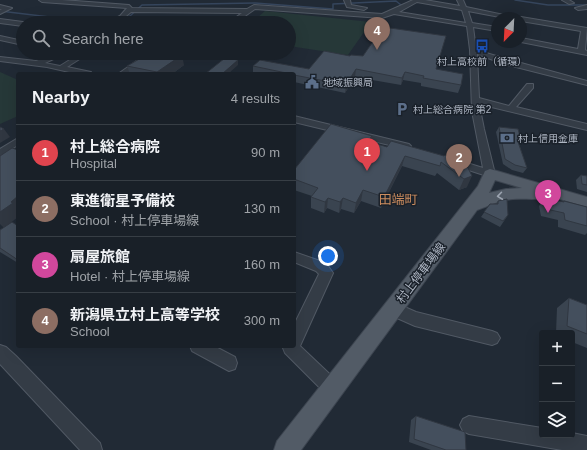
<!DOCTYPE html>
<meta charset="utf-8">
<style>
body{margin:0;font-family:Helvetica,"Noto Sans JP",sans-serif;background:#222830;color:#f1f3f6}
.controls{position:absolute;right:12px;bottom:12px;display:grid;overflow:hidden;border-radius:4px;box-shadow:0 4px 16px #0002}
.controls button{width:36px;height:36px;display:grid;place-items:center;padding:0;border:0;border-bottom:1px solid #373e45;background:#192028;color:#f1f3f6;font:20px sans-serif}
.compass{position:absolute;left:491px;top:12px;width:36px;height:36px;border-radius:50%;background:#192028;box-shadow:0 4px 16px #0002;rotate:204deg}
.you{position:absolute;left:328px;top:256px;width:14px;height:14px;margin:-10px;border:3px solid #fff;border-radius:50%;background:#1a73e8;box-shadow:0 0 0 6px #1a73e833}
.badge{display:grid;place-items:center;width:26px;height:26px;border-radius:50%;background:#1a73e8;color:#fff;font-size:13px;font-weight:700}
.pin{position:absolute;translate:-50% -33px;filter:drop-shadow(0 1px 2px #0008)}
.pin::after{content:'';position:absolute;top:21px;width:14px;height:12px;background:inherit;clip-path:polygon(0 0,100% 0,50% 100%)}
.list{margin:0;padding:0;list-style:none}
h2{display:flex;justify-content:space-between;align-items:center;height:52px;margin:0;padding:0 16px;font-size:17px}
h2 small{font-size:13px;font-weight:400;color:#9fa3a8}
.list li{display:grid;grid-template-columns:26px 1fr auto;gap:12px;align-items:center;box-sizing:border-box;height:56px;padding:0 16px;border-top:1px solid #373e45}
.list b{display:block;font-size:15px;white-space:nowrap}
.list p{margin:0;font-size:13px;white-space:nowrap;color:#9fa3a8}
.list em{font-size:13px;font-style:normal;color:#9fa3a8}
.icon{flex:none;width:22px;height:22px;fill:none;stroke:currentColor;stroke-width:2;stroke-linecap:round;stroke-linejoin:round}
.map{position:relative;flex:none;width:587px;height:450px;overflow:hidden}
.search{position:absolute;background:#192028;box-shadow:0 4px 16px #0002;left:16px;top:16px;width:280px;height:44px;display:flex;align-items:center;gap:10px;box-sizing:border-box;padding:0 14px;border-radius:22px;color:#9fa3a8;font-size:15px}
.panel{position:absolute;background:#192028;box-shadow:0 4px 16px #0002;left:16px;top:72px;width:280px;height:276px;border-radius:4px}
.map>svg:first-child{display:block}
.green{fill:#263838}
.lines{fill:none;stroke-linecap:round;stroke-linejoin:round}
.stream{stroke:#35455c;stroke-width:1.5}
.minor-casing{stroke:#515964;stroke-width:2}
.major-casing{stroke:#3d4550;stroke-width:2}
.minor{fill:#343c46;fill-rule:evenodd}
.major{fill:#525b66;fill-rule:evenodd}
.wall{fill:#3a4450}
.shaded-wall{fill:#303741}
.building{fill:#444f5d;stroke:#303741}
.oneway{stroke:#9ca4b0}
.labels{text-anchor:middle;stroke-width:3;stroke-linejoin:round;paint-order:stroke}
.far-poi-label{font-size:10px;fill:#aeb6c3;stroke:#1a212a;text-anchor:start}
.street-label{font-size:12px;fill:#aeb6c3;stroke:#1a212a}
.neighbourhood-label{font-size:13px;fill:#cd8d5f;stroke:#1a212a}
</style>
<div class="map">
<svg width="587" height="450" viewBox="0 0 587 450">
<rect width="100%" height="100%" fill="#212a35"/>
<g class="green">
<polygon points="265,11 371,22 348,55 289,46 289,23 251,23"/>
<polygon points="0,72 18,80 18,116 0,124"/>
</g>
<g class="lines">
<g class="stream">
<polyline points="515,0 548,5 587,5"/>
<polyline points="0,11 91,22 111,21"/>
<polyline points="117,20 130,16 142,5 255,3 333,9 333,4 396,1 401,5 405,5"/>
</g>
<g class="minor-casing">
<g id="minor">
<path d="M39,0H62L129,5L132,8L247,9L254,5L382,14L413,0H425L460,6L457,0H463L466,7L518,18H505L468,11L472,23L497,27V31L473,27L476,50L510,60L587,81V85L504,64L477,54L479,98L509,106L527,84H533V88L516,107L587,124V130L479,104L484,129L495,174L490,177L447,163L446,161L447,159L451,158L483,168L472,111L470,50L467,26L394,14L382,18L255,9L235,23H228L242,13L131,12C123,19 116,23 105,23L120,16L127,8L42,2ZM417,2L462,10L466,23L399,12Z"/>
<polygon points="344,0 350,0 351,5 367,8 364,10 347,7"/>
<polygon points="562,0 569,0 574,3 569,4"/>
<polygon points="0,5 12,8 0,14 0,10 2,9 0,9"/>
<polygon points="587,5 587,9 578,10 575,8"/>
<polygon points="521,17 587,28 585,50 587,51 587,55 521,42 521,38 578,49 581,31 521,21 521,18 519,18"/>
<polygon points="42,18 66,21 69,23 40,21 40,19"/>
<polygon points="0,19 23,22 25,23 23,23 23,26 0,23"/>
<polygon points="148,19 198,19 201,21 198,23 143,23"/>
<polygon points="0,36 23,41 23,45 0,40"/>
<polygon points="57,53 66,53 45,63 60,66 81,53 89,53 67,67 91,72 92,74 78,74 47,67 0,61 0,57 36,61"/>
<polygon points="148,53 156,53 127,74 118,74"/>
<polygon points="294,116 409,144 411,146 406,149 294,122"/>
<polygon points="18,138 18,145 0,156 0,149"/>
<polygon points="294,252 326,263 333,273 300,346 338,382 340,388 338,394 332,396 326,394 285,353 283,348 284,346 294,346 294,325 319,274 316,271 294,262"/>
<polygon points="393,302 416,312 492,331 497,333 500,338 497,343 492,345 415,326 388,314 386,309 388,304"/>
<polygon points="0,345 6,347 16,356 100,443 102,450 80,450 0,364"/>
<polygon points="190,346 214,346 235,357 237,363 235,369 229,371 192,351"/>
<polygon points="469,416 542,428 542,435 572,435 572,433 587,436 587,450 562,450 469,434 463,431 460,425 463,419"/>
</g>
</g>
<g class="major-casing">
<path id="major" d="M490,169L587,197V207L546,195L544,198C534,200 523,198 513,199C500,200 489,206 477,210L301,450H274L277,441L478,186L485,171ZM495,180L522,188L506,189L489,193Z"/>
</g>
<use href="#minor" class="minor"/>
<use href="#major" class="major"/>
</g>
<g class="wall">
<polygon points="223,53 243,53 238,57 223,54"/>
<polygon points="350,56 436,69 461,85 458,93 421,86 421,83 403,80 401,85 355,77 345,93 294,82 294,74 253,74 253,66 309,69"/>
<polygon points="184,65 172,74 130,74 127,66"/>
<polygon points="499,127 521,140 519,144 527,168 523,173 512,170 503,164 496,132"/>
<polygon points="372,136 370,142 387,147 464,160 467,187 459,190 437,173 435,176 402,166 381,208 361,201 354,213 341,209 339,213 327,208 324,213 311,208 311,197 312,196 294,190 294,170"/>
<polygon points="581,175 587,176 587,192 577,189 576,180"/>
<polygon points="545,198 563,202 564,201 587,207 587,233 585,235 558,227 558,220 541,216 539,206"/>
<polygon points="498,201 508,215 500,227 481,217 490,204 496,204"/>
<polygon points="18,226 18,263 0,252 0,230"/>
<polygon points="569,298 587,305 587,348 572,342 572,333 556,333 557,308"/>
<polygon points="416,416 466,450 431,450 409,442 411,420"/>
</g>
<g class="shaded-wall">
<polygon points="238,53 243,53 238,57"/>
<polygon points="182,55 184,65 172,74 158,74 157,72"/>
<polygon points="238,60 238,65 228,74 222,74"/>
<polygon points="356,69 355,77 345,93 346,85"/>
<polygon points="405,72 403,80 401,85 402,78"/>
<polygon points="4,129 10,137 0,143 0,131"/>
<polygon points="405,156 402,166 381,208 384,197"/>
<polygon points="472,176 467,187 459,190 464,179"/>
<polygon points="363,190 361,201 354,213 356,203"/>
<polygon points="18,196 18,217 4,228 0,224 0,212 11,202"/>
<polygon points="328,198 327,208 324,213 325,202"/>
<polygon points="343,198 341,209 339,213 340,202"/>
</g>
<g class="building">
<polygon points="383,27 446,36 436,69 463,74 461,85 423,78 424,76 405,72 402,78 356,69 346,85 294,75 294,74 291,74 253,66 260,60 309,69 324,51 350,56 351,55 363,56"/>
<polygon points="157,53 174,53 182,55 157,72 127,66 141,58 146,59"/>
<polygon points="225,58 238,60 222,74 223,74 205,74"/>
<polygon points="331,124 372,136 368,141 387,147 391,141 444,156 445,155 464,160 472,176 464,179 441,162 440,166 405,156 384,197 363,190 356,203 343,198 340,202 328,198 325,202 311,197 318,188 294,179 294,170"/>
<polygon points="0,127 4,129 0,131"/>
<polygon points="499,127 518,129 521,140 517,139 527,168 515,165 505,159"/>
<polygon points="12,148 18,150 18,196 11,202 13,203 0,212 0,156"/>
<polygon points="581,175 587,176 587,185 582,184"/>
<polygon points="545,198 564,202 564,201 587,207 587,226 565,220 564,213 546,209"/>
<polygon points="507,199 508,215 503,221 484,212 490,204 498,204 498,201"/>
<polygon points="12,222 18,226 18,260 0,248 0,230"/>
<polygon points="569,298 587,305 587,334 567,326"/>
<polygon points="416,416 465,432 466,450 446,450 414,439"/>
</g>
<defs><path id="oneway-chevron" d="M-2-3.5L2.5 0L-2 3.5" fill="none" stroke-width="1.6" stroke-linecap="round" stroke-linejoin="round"/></defs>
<use class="oneway" href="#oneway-chevron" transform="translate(500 196) rotate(172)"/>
<defs>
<g id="bus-bare" transform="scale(1.08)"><path d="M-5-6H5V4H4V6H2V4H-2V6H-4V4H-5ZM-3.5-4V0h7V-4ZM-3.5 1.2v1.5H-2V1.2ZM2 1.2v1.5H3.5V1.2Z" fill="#1a4fb4" stroke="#1a212a" stroke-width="2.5" paint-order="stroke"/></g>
<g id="civic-bare" transform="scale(1.08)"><path d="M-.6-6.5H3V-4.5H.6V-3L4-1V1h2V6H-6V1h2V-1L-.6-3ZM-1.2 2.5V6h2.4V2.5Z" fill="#5c6f8a" stroke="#1a212a" stroke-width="2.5" paint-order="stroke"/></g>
<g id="parking-bare" transform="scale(1.08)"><path d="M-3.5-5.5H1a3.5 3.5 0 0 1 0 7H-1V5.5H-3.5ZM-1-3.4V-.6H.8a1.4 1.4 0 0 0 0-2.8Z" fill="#5c6f8a" stroke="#1a212a" stroke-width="2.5" paint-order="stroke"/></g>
<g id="bank-bare" transform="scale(1.08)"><path d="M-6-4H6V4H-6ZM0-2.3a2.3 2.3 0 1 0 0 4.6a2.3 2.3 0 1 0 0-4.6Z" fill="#5c6f8a" stroke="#1a212a" stroke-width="2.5" paint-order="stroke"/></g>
</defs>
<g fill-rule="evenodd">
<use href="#bus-bare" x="482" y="46"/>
<use href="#civic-bare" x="312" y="82"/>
<use href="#parking-bare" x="402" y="109"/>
<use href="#bank-bare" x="507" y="138"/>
</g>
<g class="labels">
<g class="far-poi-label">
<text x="482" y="65" text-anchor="middle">村上高校前（循環）</text>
<text x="323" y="86">地域振興局</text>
<text x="413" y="113">村上総合病院 第2</text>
<text x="518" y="142">村上信用金庫</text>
</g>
<g class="street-label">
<text transform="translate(421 273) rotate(-53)" y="4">村上停車場線</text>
</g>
<g class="neighbourhood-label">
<text x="398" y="204">田端町</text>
</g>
</g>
</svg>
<div class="controls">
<button>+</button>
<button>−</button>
<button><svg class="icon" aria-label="layers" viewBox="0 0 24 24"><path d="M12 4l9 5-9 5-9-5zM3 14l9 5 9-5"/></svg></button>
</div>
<svg class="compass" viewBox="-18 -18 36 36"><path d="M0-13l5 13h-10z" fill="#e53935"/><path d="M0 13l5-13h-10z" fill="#9fa3a8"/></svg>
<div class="you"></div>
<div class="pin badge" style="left:367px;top:171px;background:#e0444e">1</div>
<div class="pin badge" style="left:459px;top:177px;background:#8d6e63">2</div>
<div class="pin badge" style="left:548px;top:213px;background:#d1479c">3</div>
<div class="pin badge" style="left:377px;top:50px;background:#8d6e63">4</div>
<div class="search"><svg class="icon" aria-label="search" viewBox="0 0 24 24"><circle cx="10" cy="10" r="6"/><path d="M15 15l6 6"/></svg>Search here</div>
<section class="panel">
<h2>Nearby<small>4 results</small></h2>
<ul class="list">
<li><span class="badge" style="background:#e0444e">1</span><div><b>村上総合病院</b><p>Hospital</p></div><em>90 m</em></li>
<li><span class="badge" style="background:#8d6e63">2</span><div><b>東進衛星予備校</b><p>School · 村上停車場線</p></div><em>130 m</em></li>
<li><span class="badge" style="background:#d1479c">3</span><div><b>扇屋旅館</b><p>Hotel · 村上停車場線</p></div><em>160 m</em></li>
<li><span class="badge" style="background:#8d6e63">4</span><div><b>新潟県立村上高等学校</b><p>School</p></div><em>300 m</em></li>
</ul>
</section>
</div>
